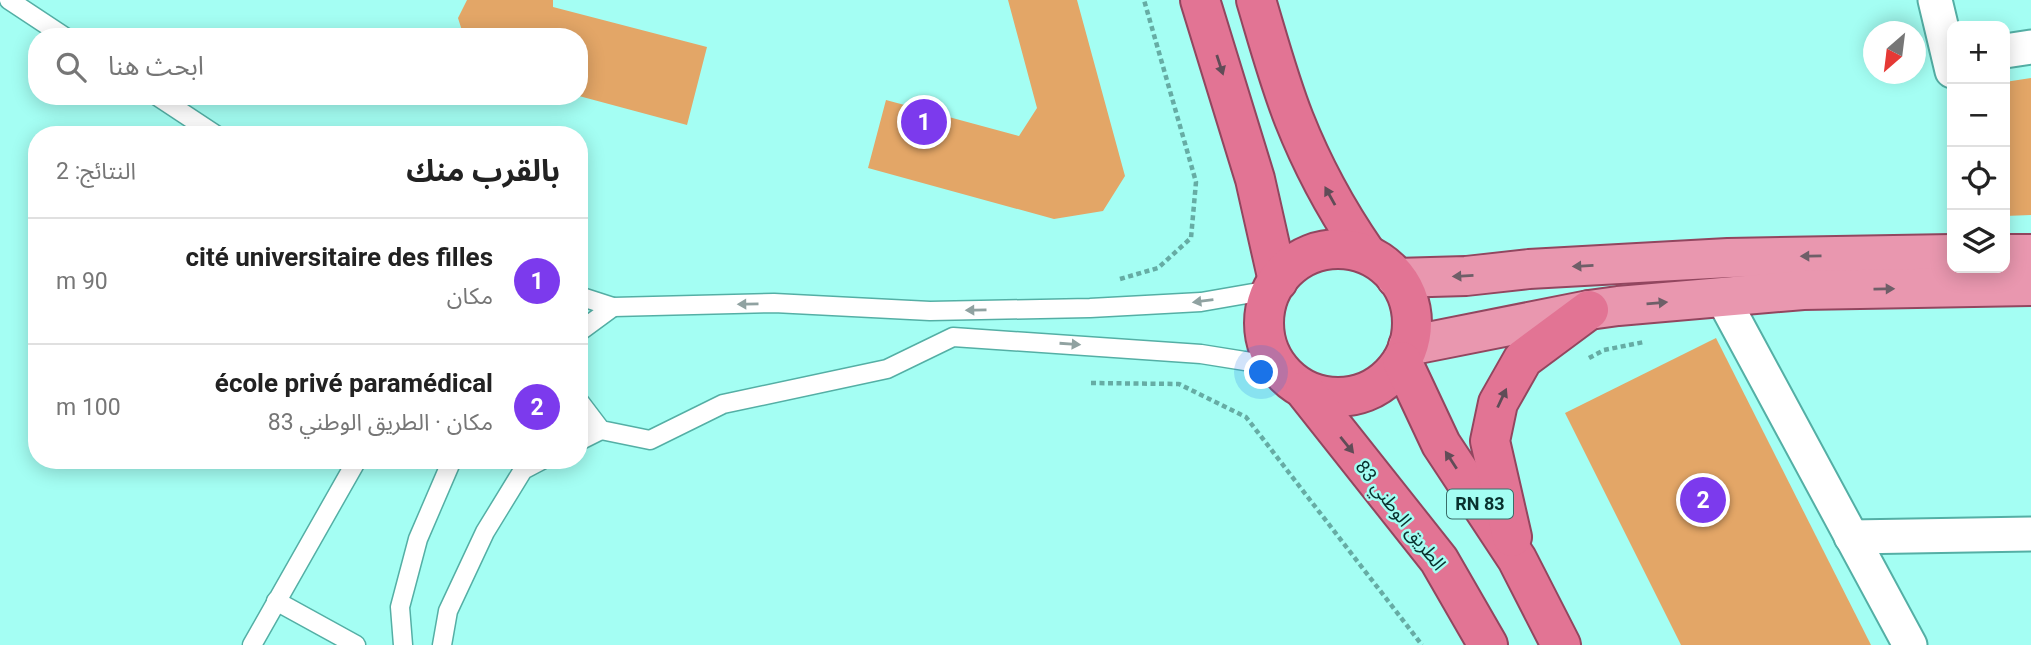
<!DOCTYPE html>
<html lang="ar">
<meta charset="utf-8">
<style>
body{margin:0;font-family:Roboto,"Noto Sans Arabic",sans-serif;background:#f6f6f6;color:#222;direction:rtl}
.controls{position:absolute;right:21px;top:21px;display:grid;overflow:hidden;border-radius:14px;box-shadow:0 4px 18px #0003}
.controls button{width:63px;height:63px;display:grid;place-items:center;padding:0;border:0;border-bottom:2px solid #e0e0e0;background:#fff;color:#222;font:35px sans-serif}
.compass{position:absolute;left:1863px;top:21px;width:63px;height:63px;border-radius:50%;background:#fff;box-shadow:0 4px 18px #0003;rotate:208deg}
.you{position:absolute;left:1262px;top:373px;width:24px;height:24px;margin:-18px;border:5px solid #fff;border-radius:50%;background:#1a73e8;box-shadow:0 0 0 10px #1a73e833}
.badge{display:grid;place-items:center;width:46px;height:46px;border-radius:50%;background:#7c3aed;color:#fff;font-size:23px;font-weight:700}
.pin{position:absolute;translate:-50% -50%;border:4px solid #fff;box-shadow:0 2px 7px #0006}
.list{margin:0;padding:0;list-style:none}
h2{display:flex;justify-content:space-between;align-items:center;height:91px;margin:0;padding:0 28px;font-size:30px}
h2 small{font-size:23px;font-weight:400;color:#767676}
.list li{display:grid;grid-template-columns:46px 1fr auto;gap:21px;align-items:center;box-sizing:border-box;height:126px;padding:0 28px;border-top:2px solid #e0e0e0}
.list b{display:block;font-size:26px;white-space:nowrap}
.list p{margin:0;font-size:23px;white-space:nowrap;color:#767676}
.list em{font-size:23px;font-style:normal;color:#767676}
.icon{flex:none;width:38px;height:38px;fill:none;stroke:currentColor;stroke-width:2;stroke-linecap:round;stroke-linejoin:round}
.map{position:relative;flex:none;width:2031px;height:645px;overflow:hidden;direction:ltr}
.search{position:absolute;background:#fff;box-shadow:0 4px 18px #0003;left:28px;top:28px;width:560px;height:77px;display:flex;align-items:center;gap:18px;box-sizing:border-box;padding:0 24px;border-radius:28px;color:#767676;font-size:26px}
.panel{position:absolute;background:#fff;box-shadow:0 4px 18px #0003;left:28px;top:126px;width:560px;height:343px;border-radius:28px;direction:rtl}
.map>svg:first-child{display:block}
.building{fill:#e3a667}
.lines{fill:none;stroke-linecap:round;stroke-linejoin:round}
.service-casing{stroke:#54afa5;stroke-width:21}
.minor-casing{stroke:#54afa5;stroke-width:37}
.primary-casing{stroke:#92465f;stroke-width:42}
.trunk-casing{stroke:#92465f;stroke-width:42}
.path{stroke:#66aca4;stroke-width:4.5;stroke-dasharray:5 3.5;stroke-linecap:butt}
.service{stroke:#fff;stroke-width:18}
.minor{stroke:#fff;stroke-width:33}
.primary{stroke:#e997af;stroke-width:38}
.trunk{stroke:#e27494;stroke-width:38}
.oneway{fill:#604c57}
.oneway2{fill:#6e5f68}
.oneway3{fill:#90a2a1}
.labels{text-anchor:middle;stroke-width:5;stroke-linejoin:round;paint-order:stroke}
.shield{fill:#a4fef3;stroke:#386e69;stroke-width:2}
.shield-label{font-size:18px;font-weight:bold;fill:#09312e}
.street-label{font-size:19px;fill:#09312e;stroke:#a4fef3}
</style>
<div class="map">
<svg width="2031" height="645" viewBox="0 0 2031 645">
<rect width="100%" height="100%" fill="#a4fef3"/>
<g class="building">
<polygon points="467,0 553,0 553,7 707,47 687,125 579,96 579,37 464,37 458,18"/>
<polygon points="1008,0 1077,0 1125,176 1103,211 1054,219 868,168 886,100 1019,136 1037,108"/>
<polygon points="2031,78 2031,215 2005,216 2005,82"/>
<polygon points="1716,338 1871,645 1681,645 1565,413"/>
</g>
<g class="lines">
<g class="service-casing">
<g id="service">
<polyline points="9,0 65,37"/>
<polyline points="157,96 216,135"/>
<polyline points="579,296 613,307 774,303 930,311 1090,308 1201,302 1270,290"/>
<polyline points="579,332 613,307"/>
<polyline points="579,401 601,430 650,440 723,404 887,369 953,337 1201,354 1276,366"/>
<polyline points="579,441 601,430"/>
<polyline points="276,601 356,645"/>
<polyline points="252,645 357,460"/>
<polyline points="403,645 400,607 418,539 452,460"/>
<polyline points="442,645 448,611 485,532 523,470 542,460"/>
</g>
</g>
<g class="minor-casing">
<g id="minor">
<polyline points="1935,0 1952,71"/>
<polyline points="2005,51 2031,47"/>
<polyline points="1722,297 1910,645"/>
<polyline points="1851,537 2031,534"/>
</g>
</g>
<g class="primary-casing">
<g id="primary">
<polyline points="2005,254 2031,254"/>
<polyline points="1396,278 1466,276 1529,269 1728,258 1952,254"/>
<polyline points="1408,346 1589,310 1618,306 1803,290 2031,286"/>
</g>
</g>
<g class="trunk-casing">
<g id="trunk">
<polyline points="1200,0 1255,179 1278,281"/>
<path d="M1256,0C1268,40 1279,81 1294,119C1313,167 1337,211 1366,253"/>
<circle cx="1338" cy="323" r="74"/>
<polyline points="1402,361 1441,444 1517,559 1561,645"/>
<polyline points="1305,391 1439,560 1488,645"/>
<polyline points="1512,537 1490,441 1498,403 1523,359 1589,310"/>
</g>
</g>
<g class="path">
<polyline points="1120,279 1158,268 1191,238 1196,182 1144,0"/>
<polyline points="1589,358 1604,350 1644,342"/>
<polyline points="1091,383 1179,384 1246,417 1422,645"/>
</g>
<use href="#service" class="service"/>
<use href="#minor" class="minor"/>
<use href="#primary" class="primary"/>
<use href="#trunk" class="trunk"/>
</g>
<defs><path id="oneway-solid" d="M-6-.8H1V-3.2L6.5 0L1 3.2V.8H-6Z" transform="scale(1.75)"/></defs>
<g class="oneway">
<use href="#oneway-solid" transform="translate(1220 65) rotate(72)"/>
<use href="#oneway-solid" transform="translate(1330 196) rotate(-119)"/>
<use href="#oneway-solid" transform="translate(1502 398) rotate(-65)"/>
<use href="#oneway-solid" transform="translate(1347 445) rotate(51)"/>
<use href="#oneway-solid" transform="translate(1451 460) rotate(-123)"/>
</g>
<g class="oneway2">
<use href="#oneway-solid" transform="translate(1811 256) rotate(179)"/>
<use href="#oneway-solid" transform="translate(1583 266) rotate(177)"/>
<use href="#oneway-solid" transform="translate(1463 276) rotate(177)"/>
<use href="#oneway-solid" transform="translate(1884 289) rotate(-1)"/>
<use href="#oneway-solid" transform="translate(1657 303) rotate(-5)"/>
</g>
<g class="oneway3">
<use href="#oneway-solid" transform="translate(1203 301) rotate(173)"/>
<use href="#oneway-solid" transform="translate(748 304) rotate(179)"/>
<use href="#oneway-solid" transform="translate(976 310) rotate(179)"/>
<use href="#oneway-solid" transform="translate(1070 344) rotate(4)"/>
</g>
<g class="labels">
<rect class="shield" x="1447" y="489.5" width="66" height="29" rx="5"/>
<g class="shield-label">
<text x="1480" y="510">RN 83</text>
</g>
<g class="street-label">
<text transform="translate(1401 515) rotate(52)" y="7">الطريق الوطني 83</text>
</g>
</g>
</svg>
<div class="controls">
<button>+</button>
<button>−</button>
<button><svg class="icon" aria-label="locate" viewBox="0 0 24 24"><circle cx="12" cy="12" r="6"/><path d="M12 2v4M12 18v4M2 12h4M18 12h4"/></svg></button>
<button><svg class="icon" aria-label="layers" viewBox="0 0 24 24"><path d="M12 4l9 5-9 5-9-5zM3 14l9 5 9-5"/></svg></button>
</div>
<svg class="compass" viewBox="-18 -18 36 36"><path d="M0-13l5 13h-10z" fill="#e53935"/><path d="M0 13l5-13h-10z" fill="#767676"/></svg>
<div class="you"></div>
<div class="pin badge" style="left:924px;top:122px">1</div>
<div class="pin badge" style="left:1703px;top:500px">2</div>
<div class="search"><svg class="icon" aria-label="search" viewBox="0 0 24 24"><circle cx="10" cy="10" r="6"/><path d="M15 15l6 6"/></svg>ابحث هنا</div>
<section class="panel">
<h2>بالقرب منك<small>النتائج: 2</small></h2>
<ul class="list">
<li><span class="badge">1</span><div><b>cité universitaire des filles</b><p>مكان</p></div><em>90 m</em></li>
<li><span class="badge">2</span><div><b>école privé paramédical</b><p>مكان · الطريق الوطني 83</p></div><em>100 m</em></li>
</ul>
</section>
</div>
